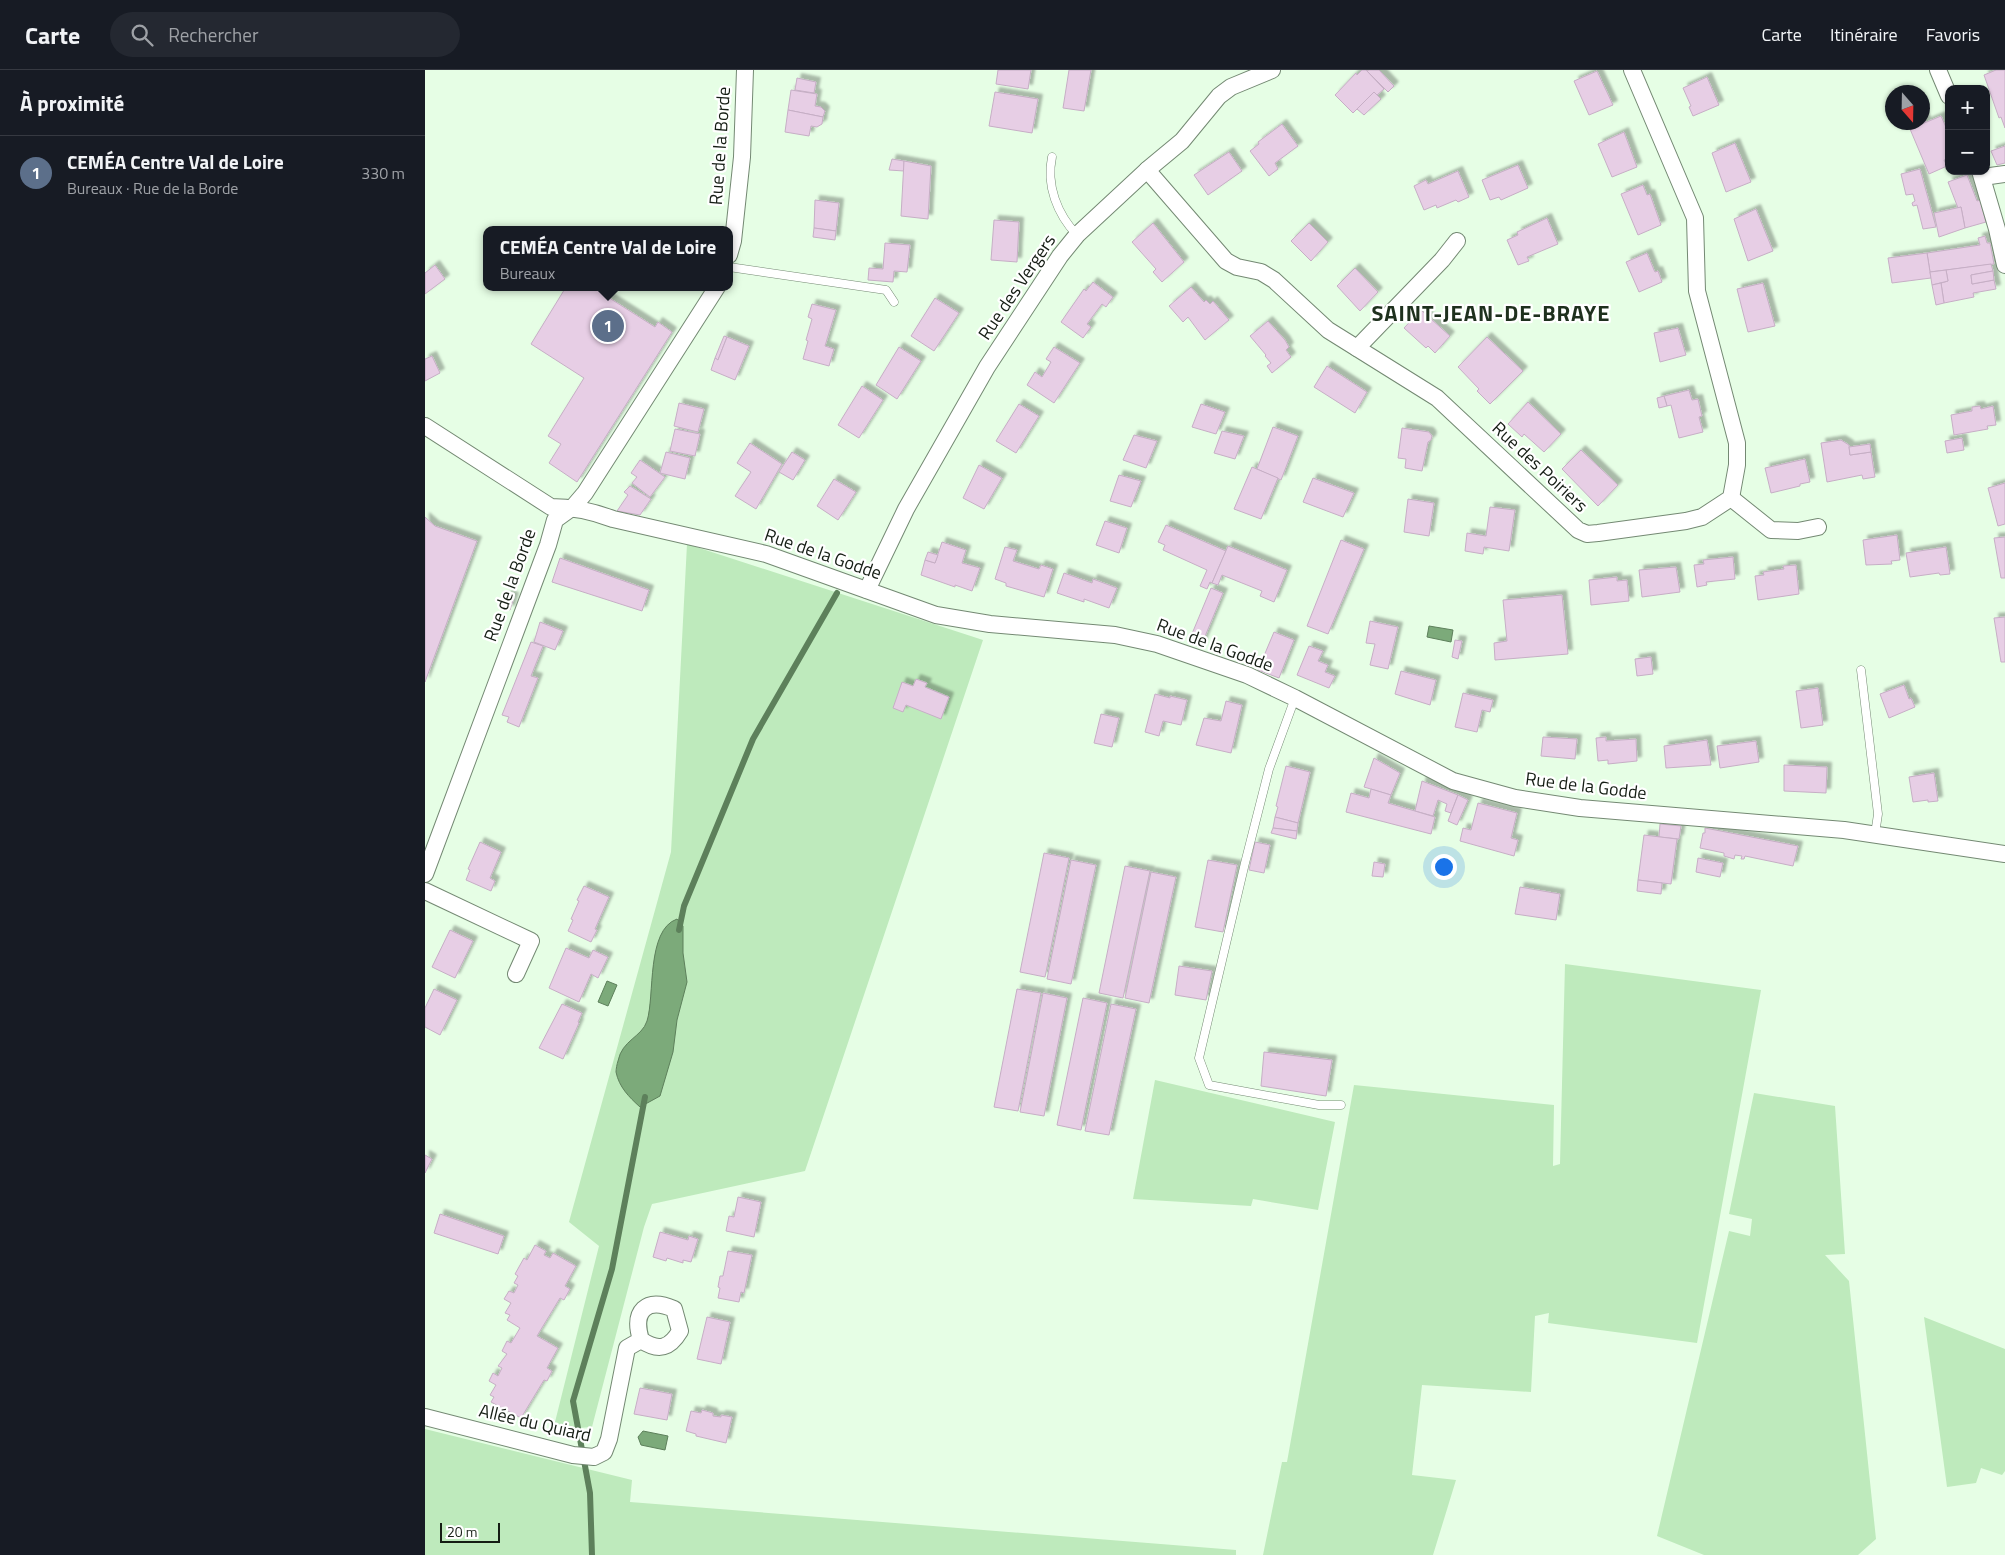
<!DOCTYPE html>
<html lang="fr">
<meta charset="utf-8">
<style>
body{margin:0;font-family:"Titillium Web",sans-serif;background:#242831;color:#f1f3f6}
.controls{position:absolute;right:15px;top:15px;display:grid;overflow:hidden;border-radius:10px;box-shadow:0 1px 4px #0004}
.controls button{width:45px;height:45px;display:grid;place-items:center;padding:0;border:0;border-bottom:1px solid #363941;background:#171b24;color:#f1f3f6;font:25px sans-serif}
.compass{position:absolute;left:1460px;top:15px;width:45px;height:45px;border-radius:50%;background:#171b24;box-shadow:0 1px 4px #0004;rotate:160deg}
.scale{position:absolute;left:15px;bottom:12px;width:60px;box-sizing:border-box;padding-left:5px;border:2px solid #151d14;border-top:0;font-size:14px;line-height:18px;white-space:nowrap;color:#151d14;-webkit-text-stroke:4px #fff;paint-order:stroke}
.you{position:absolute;left:1018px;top:796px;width:18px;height:18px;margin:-12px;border:4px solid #fff;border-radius:50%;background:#1a73e8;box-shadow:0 0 0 8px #1a73e833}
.badge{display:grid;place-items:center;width:32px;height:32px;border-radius:50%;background:#a43fa4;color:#fff;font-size:16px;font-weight:700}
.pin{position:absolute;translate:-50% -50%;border:2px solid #fff;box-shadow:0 1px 5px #0006}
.popup{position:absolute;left:58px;top:156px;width:250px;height:65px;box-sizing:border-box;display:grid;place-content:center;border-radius:10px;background:#171b24;filter:drop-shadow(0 1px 4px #0005);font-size:16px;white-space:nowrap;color:#9ea1a6}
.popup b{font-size:19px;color:#f1f3f6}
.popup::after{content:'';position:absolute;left:50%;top:100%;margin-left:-10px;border:10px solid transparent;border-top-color:#171b24}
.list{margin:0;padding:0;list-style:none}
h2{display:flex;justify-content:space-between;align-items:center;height:65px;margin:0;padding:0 20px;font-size:21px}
h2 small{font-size:16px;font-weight:400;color:#9ea1a6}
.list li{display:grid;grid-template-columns:32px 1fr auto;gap:15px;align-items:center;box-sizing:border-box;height:75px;padding:0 20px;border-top:1px solid #363941}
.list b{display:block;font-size:19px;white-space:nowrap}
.list p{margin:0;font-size:16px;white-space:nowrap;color:#9ea1a6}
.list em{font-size:16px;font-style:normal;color:#9ea1a6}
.icon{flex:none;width:28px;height:28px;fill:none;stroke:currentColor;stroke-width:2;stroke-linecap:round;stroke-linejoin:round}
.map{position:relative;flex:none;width:1580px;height:1485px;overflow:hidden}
header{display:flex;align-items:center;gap:30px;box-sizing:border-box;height:70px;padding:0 25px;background:#171b24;border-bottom:1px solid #363941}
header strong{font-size:24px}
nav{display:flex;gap:28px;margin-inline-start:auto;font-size:18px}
.search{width:350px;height:45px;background:#242831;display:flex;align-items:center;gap:12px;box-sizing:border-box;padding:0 18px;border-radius:28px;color:#9ea1a6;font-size:19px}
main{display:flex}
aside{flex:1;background:#171b24}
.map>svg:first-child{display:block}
.green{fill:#beeabc}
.water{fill:#7caa7a;stroke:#5d805b}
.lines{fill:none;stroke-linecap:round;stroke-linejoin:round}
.stream{stroke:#5d805b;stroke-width:6}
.building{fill:#e7cee5;stroke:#c6aec5;filter:url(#shadow)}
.lane-casing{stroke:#748973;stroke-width:9}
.street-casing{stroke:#748973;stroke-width:18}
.lane{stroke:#fff;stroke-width:8}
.street{stroke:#fff;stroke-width:16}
.labels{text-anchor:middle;stroke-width:4.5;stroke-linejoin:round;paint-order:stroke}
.street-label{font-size:18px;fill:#151d14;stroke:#fff}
.district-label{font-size:22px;font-weight:bold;letter-spacing:1px;fill:#1e301d;stroke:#fff}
</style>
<header>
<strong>Carte</strong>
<div class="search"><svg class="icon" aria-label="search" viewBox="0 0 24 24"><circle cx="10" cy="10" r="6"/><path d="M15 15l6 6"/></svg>Rechercher</div>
<nav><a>Carte</a><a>Itinéraire</a><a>Favoris</a></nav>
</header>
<main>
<aside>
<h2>À proximité<small></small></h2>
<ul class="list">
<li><span class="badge" style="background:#5c6f8a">1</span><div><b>CEMÉA Centre Val de Loire</b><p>Bureaux · Rue de la Borde</p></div><em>330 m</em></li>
</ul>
</aside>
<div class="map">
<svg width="1580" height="1485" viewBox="0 0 1580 1485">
<defs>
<filter id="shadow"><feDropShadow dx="4.5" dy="-4.5" stdDeviation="1" flood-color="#0004"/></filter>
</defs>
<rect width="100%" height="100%" fill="#e6fee5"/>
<g class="green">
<polygon points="262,474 558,570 380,1101 227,1134 219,1157 167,1357 128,1360 174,1176 144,1152 246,782"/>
<polygon points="1140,894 1336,920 1272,1273 1123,1253 1124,1243 1110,1246 1106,1322 997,1315 987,1405 1031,1410 1008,1485 838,1485 857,1392 862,1392 929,1015 1129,1035 1128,1096 1135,1094"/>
<polygon points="730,1010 910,1052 893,1140 828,1129 826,1136 708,1129"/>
<polygon points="1329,1023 1410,1036 1420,1184 1400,1185 1424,1211 1451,1469 1433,1485 1279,1485 1232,1466 1304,1161 1325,1166 1327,1149 1304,1144"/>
<polygon points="1499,1247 1580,1279 1580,1401 1577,1405 1556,1398 1551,1413 1522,1417"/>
<polygon points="0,1359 207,1410 205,1432 811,1480 811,1485 0,1485"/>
</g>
<g class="water">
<polygon points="1004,556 1028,560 1026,572 1002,567"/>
<path d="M252,849L258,856V883L262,912L252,950L248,982L235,1026L215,1037C204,1027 194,1017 191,1002C191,999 192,994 193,991C197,970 217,967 222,951C230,926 221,860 252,849Z"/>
<polygon points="182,911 192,915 183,936 173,932"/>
<polygon points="218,1361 243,1366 240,1380 216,1375 213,1367"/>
</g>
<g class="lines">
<g class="stream">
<polyline points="254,860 259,836 328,669 412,523"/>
<polyline points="167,1485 165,1423 148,1331 187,1199 220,1027"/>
</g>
</g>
<g class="building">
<polygon points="573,0 606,0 603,19 571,14"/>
<polygon points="644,0 666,0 659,41 638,38"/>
<polygon points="937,0 941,0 959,19 952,25 949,22 928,43 910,25 931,3 932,5"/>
<polygon points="944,0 954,0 969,16 963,22 942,1"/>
<polygon points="1571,0 1580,0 1580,58 1576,47 1574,48 1559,5"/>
<polygon points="1172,1 1188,35 1164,45 1149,11"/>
<polygon points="1282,7 1294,35 1268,46 1264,37 1266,36 1258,18"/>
<polygon points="372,8 391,12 389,23 370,20"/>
<polygon points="366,20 392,24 390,36 396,37 400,41 398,47 363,40"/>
<polygon points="570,22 613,29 607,63 564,56"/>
<polygon points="949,22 956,29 939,45 932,39"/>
<polygon points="363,40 398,47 397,54 392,57 386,56 384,66 360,62"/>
<polygon points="1498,45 1501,52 1485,59 1483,52 1498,52"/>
<polygon points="1516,46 1524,64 1524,89 1519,90 1522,96 1504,104 1485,59"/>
<polygon points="857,54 873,76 850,93 853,99 844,106 825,81 834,74 833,72"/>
<polygon points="1199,62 1212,97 1187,107 1173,74"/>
<polygon points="1310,73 1326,112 1301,122 1287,83"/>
<polygon points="1580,76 1580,93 1572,95 1566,81"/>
<polygon points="804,82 817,101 783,125 769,105"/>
<polygon points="467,89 479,91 479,101 464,100"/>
<polygon points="479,91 506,96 503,149 476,146"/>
<polygon points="1093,95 1103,118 1076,130 1074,127 1065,130 1057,110"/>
<polygon points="1495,99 1511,157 1498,159 1492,135 1488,136 1487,133 1490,131 1488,124 1481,125 1476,104"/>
<polygon points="1033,101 1044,127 1033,132 1031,130 1012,138 1011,135 999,140 989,116 1001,110 1003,114"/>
<polygon points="1542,105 1552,131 1555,130 1561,152 1540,158 1536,137 1533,138 1523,112"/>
<polygon points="1218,115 1222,125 1225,124 1236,155 1213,165 1196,124"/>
<polygon points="390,130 414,133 411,161 389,158"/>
<polygon points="1536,137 1540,158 1514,167 1509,143"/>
<polygon points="1331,139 1348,181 1323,191 1309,149"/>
<polygon points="1122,148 1133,174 1102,187 1104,191 1093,195 1082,170 1093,165 1092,162"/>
<polygon points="569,150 594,152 592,192 566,190"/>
<polygon points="728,153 759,192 737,212 728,202 731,199 707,172"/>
<polygon points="884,153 903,172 886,191 866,171"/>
<polygon points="389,158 411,161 410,170 388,167"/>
<polygon points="1560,166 1562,173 1565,173 1569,194 1505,202 1502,183 1555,175 1553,168"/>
<polygon points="460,173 485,175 482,202 469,201 468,212 443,210 444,198 458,199"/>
<polygon points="1222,183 1229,200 1230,202 1233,201 1237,212 1214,222 1201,192"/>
<polygon points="1502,183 1506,208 1467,213 1463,188"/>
<polygon points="1566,194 1568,201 1546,205 1547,214 1569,210 1571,219 1548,223 1549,227 1519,233 1516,213 1523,211 1521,200"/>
<polygon points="10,195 20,209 0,224 0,203"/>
<polygon points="930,198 953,222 935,241 912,216"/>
<polygon points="1521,200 1523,211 1507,215 1505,202"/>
<polygon points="1568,201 1569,210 1547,214 1546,205"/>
<polygon points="668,212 688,227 681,237 677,234 662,254 666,257 658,268 636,252 659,219 661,221"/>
<polygon points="1338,213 1350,256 1323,262 1312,219"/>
<polygon points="1516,213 1519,233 1511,235 1507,215"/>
<polygon points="141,217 167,217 230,257 233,252 247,262 152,412 124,393 136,374 123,366 159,308 106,274"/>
<polygon points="766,217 779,232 781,230 785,234 788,231 804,250 780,270 763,247 758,252 744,236"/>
<polygon points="510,228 534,243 509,281 486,266"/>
<polygon points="387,234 411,240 400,276 409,279 404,296 378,289 383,271 381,270 387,249 383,247"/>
<polygon points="996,240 1025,266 1010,283 1003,276 1001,278 979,258"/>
<polygon points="843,251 860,270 864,277 861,280 866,287 847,303 842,296 846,293 840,286 841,285 825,266"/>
<polygon points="1253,258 1261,285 1235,292 1229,263"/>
<polygon points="299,266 302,267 293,290 290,288"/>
<polygon points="302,267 324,276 310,310 286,300 290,288 293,290"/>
<polygon points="1062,267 1098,301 1065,334 1052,321 1054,319 1033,297"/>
<polygon points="474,277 496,291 472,329 451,315"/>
<polygon points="629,277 655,293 629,333 602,315 610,302 617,307 626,292 621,289"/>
<polygon points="7,286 15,303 0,311 0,289"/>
<polygon points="902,296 942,322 930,343 889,317"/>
<polygon points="437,316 458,330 434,368 413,355"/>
<polygon points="1264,320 1267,330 1273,329 1277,346 1274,347 1278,362 1254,368 1246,335 1242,336 1239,326"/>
<polygon points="1239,326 1242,336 1234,338 1232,328"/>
<polygon points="1103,332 1136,364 1119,382 1099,364 1097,367 1083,354"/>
<polygon points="254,333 279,339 273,362 249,356"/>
<polygon points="594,334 614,346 591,383 571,371"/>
<polygon points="776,334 800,342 791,364 767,357"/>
<polygon points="1555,336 1556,339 1568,336 1571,355 1562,356 1563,359 1529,365 1526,345 1547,341 1547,337"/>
<polygon points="848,357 873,366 856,410 832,399"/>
<polygon points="977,358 1004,362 1007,366 1006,370 1003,372 997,401 980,398 981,389 973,388"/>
<polygon points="250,359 275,364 270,386 245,381"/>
<polygon points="797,361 819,366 810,389 789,383"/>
<polygon points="709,365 732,371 721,398 698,390"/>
<polygon points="1537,368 1539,380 1522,383 1520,371"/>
<polygon points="1416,370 1424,375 1425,385 1446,382 1450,407 1438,409 1437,405 1402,412 1396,373"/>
<polygon points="325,373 357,394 331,439 310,426 326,402 312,393"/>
<polygon points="1445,374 1446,382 1425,385 1424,377"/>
<polygon points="1156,380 1193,415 1173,436 1137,399"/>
<polygon points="241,382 265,388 260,409 235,403"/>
<polygon points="367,382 380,390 368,410 354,402"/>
<polygon points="1380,389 1385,412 1375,414 1375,416 1346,423 1340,398"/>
<polygon points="215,390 240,407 225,427 207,413 212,407 206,403"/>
<polygon points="554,395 577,408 559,439 538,428"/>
<polygon points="827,397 853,408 836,449 809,439"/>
<polygon points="694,405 716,411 706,437 685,431"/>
<polygon points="888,408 929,423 918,447 878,432"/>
<polygon points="409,409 431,422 413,450 392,436"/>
<polygon points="1580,413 1580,454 1573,456 1563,418"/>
<polygon points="205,416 226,429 215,445 192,441 203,425 199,422"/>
<polygon points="983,429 1009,433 1004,466 979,462"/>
<polygon points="1065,437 1090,440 1084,481 1059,477 1058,484 1040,481 1042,463 1061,466"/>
<polygon points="0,447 10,456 52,471 0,612"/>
<polygon points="680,451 702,458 694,483 671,475"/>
<polygon points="741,455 801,481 787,513 785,512 782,519 775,516 782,500 738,480 740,475 733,472"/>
<polygon points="1472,465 1475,490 1466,491 1467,494 1441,495 1438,470"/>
<polygon points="1580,467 1580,508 1576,508 1569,468"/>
<polygon points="916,470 939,479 903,564 882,556"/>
<polygon points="517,472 541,480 537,493 555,498 547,521 530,515 530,517 496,505 500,490 510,493"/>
<polygon points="803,476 862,500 849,532 835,526 837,521 797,505 793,515 787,513"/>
<polygon points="580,477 592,480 588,491 614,499 616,495 628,499 619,527 581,516 581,513 570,509"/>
<polygon points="1521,477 1525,504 1515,505 1514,503 1485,507 1481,483"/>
<polygon points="503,482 513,485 510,493 500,490"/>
<polygon points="1308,487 1310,509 1281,512 1282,515 1272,517 1269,495 1279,494 1278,490"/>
<polygon points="135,488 224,520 217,541 127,512"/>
<polygon points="1371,495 1374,524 1333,530 1330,506 1339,505 1338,502 1359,499 1358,496"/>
<polygon points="1251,497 1255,522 1217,527 1214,500"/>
<polygon points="639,503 667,513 668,509 692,518 684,538 659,529 659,532 632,523"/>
<polygon points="1192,507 1192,511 1202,510 1204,531 1166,535 1164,510"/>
<polygon points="786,518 798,523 776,576 764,571"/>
<polygon points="82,525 89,527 85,540 78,537"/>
<polygon points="1137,525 1143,584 1070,590 1069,573 1082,571 1078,530"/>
<polygon points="1580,547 1580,592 1576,592 1569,548"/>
<polygon points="945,551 973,557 963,599 945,595 950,574 941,573"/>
<polygon points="115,552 138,561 130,580 109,572"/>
<polygon points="849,562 869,570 854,608 833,600"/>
<polygon points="1030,570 1037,571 1033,589 1027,587"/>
<polygon points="106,572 118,576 106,606 113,608 94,657 82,652 84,647 77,645"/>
<polygon points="884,576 898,581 893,591 903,595 900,602 910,606 904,618 872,605"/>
<polygon points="1226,587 1228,604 1212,606 1210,589"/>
<polygon points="976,601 1011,610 1005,635 970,624"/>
<polygon points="491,609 502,613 500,617 524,627 516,649 481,635 478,642 468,638 477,612 488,616"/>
<polygon points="1479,615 1484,629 1486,628 1490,637 1464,648 1455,624"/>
<polygon points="1393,618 1398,655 1376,658 1371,621"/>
<polygon points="1038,623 1068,630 1065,642 1057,640 1052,662 1030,657"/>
<polygon points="730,624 745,628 745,626 762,630 756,655 738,651 734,666 720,662"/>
<polygon points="801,631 817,635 806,683 771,675 779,648 796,651"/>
<polygon points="676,644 694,648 687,677 669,673"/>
<polygon points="1118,667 1152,669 1150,689 1116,686"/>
<polygon points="1181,667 1181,671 1211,669 1212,691 1183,694 1183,690 1173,691 1171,668"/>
<polygon points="1282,670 1286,695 1241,698 1239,676"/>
<polygon points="1331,671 1334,692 1295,698 1292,676"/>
<polygon points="949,688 975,703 966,725 939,717"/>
<polygon points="1359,695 1402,697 1401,723 1359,721"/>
<polygon points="861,696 885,702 873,753 850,747 853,737 851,736"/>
<polygon points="1509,703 1513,731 1503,732 1503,730 1488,732 1484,707"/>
<polygon points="997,711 1033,725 1026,743 1020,741 1022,734 1013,730 1008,746 990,741"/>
<polygon points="946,719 966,725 963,733 1010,747 1006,764 921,742 926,723 944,728"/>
<polygon points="1033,725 1043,730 1032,755 1023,751"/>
<polygon points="1053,733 1092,743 1086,768 1093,770 1089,786 1035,771 1038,758 1046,760"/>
<polygon points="850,747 873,753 872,761 848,758"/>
<polygon points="1235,754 1256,756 1254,769 1234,767"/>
<polygon points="848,758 872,761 871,769 846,763"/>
<polygon points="1280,758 1373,776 1368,796 1320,786 1319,789 1316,789 1317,786 1310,785 1309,789 1299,786 1299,783 1275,778 1278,763 1280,763"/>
<polygon points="1219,765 1252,769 1246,814 1213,810"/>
<polygon points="55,772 76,782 65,808 70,811 66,821 41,810 45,800 43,799"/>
<polygon points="830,772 845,775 839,803 824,800"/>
<polygon points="619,783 644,788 620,907 595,902"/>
<polygon points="1273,788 1298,793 1295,807 1271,802"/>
<polygon points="646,790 671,795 646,914 622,909"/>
<polygon points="783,790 812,795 798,862 770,857"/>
<polygon points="949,792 960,794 958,807 947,806"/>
<polygon points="700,796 725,801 698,928 674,923"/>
<polygon points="726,802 751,807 724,933 700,928"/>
<polygon points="1213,810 1237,813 1236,824 1212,821"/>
<polygon points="159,816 184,827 170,859 172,860 166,872 143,861 148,850 146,849 154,831 152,830"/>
<polygon points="1095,817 1135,824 1131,850 1090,844"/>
<polygon points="25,860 48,871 30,908 7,897"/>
<polygon points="141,878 164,888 168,880 183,887 173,908 166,904 154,932 124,918"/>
<polygon points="754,896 787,901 781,930 750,925"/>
<polygon points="9,919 32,930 15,965 0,957 0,938"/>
<polygon points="592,919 616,923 593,1041 569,1037"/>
<polygon points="618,923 642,928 619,1046 595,1042"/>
<polygon points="658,928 682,933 656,1060 632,1055"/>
<polygon points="137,934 157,943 153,952 154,953 138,989 114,978"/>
<polygon points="686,934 711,939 684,1065 660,1061"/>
<polygon points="839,982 907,990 901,1026 836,1016"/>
<polygon points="0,1085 7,1089 0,1103"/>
<polygon points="313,1127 336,1132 329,1167 301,1161 304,1146 309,1147"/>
<polygon points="15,1144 79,1166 73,1184 9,1163"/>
<polygon points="235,1162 263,1170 264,1166 273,1169 266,1192 258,1190 258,1193 242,1188 241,1191 228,1187"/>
<polygon points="110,1175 121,1181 119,1185 125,1188 128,1183 151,1196 140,1216 145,1219 139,1230 135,1228 112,1266 133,1278 122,1298 127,1301 122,1311 119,1310 96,1348 66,1332 69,1327 65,1325 71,1315 64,1311 68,1303 73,1306 77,1298 73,1296 82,1284 77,1281 82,1271 86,1273 95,1258 82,1250 85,1245 80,1243 86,1233 79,1229 84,1221 89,1223 93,1215 89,1213 93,1206 90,1204 99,1188 102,1190"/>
<polygon points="303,1181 327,1185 319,1223 316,1222 314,1232 293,1228 295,1218 293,1217 295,1206 298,1206"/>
<polygon points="282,1247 305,1252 296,1294 272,1289"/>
<polygon points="215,1318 247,1324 242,1350 209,1344"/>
<polygon points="277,1340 288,1343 288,1346 296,1347 296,1345 307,1347 301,1373 271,1366 271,1364 261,1361 266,1341 276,1343"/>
</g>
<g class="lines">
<g class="lane-casing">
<g id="lane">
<path d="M627,87C621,115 632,144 652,165"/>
<polyline points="304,197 461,220 469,232"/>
<polyline points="1436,600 1453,744 1450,764"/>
<polyline points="870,628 844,699 820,793 774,988 784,1015 894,1035 916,1035"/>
</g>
</g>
<g class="street-casing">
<g id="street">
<polyline points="1513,0 1524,26"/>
<polyline points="722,100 801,191 812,197 836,202 849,210 903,260 1012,328 1153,460 1162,464 1173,463 1261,451 1277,447 1306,428 1312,395 1312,373 1272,221 1270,148 1207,0"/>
<polyline points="1555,101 1572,159 1580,195"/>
<polyline points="1558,107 1580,104"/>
<polyline points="304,185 308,171 317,87 320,0"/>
<polyline points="932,278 1017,190 1032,171"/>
<path d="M0,356L126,437C148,437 167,441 188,449L341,484L511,545L565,554L690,565L732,574L822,605L870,628L1028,711L1090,728L1155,738L1419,760L1580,784"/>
<polyline points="1306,428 1346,460 1373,461 1393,457"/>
<polyline points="442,520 481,439 562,297 635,186 652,165 722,100 757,71 794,26 806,17 847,0"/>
<polyline points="0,804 123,475 130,450 148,437 160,423 292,217"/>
<polyline points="0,821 106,871 91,904"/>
<path d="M0,1347L148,1385L169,1387L179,1382L184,1369L202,1278L216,1270C234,1282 245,1278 255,1261L249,1239C221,1227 207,1241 216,1270"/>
</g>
</g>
<use href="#lane" class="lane"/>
<use href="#street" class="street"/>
</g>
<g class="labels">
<g class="street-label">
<text transform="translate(295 76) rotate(-86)" y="6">Rue de la Borde</text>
<text transform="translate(592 217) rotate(-56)" y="6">Rue des Vergers</text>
<text transform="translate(1115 397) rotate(43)" y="6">Rue des Poiriers</text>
<text transform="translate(398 484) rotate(19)" y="6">Rue de la Godde</text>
<text transform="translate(85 515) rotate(-70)" y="6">Rue de la Borde</text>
<text transform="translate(790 575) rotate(20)" y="6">Rue de la Godde</text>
<text transform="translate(1161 716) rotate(7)" y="6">Rue de la Godde</text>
<text transform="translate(110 1353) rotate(13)" y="6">Allée du Quiard</text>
</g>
<g class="district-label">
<text x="1066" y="251">SAINT-JEAN-DE-BRAYE</text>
</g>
</g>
</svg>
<div class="controls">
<button>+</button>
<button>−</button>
</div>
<svg class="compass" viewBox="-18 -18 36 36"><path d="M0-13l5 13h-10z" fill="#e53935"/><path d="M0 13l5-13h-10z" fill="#9ea1a6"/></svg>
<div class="scale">20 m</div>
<div class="you"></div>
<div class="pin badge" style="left:183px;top:256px;background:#5c6f8a">1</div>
<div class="popup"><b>CEMÉA Centre Val de Loire</b>Bureaux</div>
</div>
</main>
